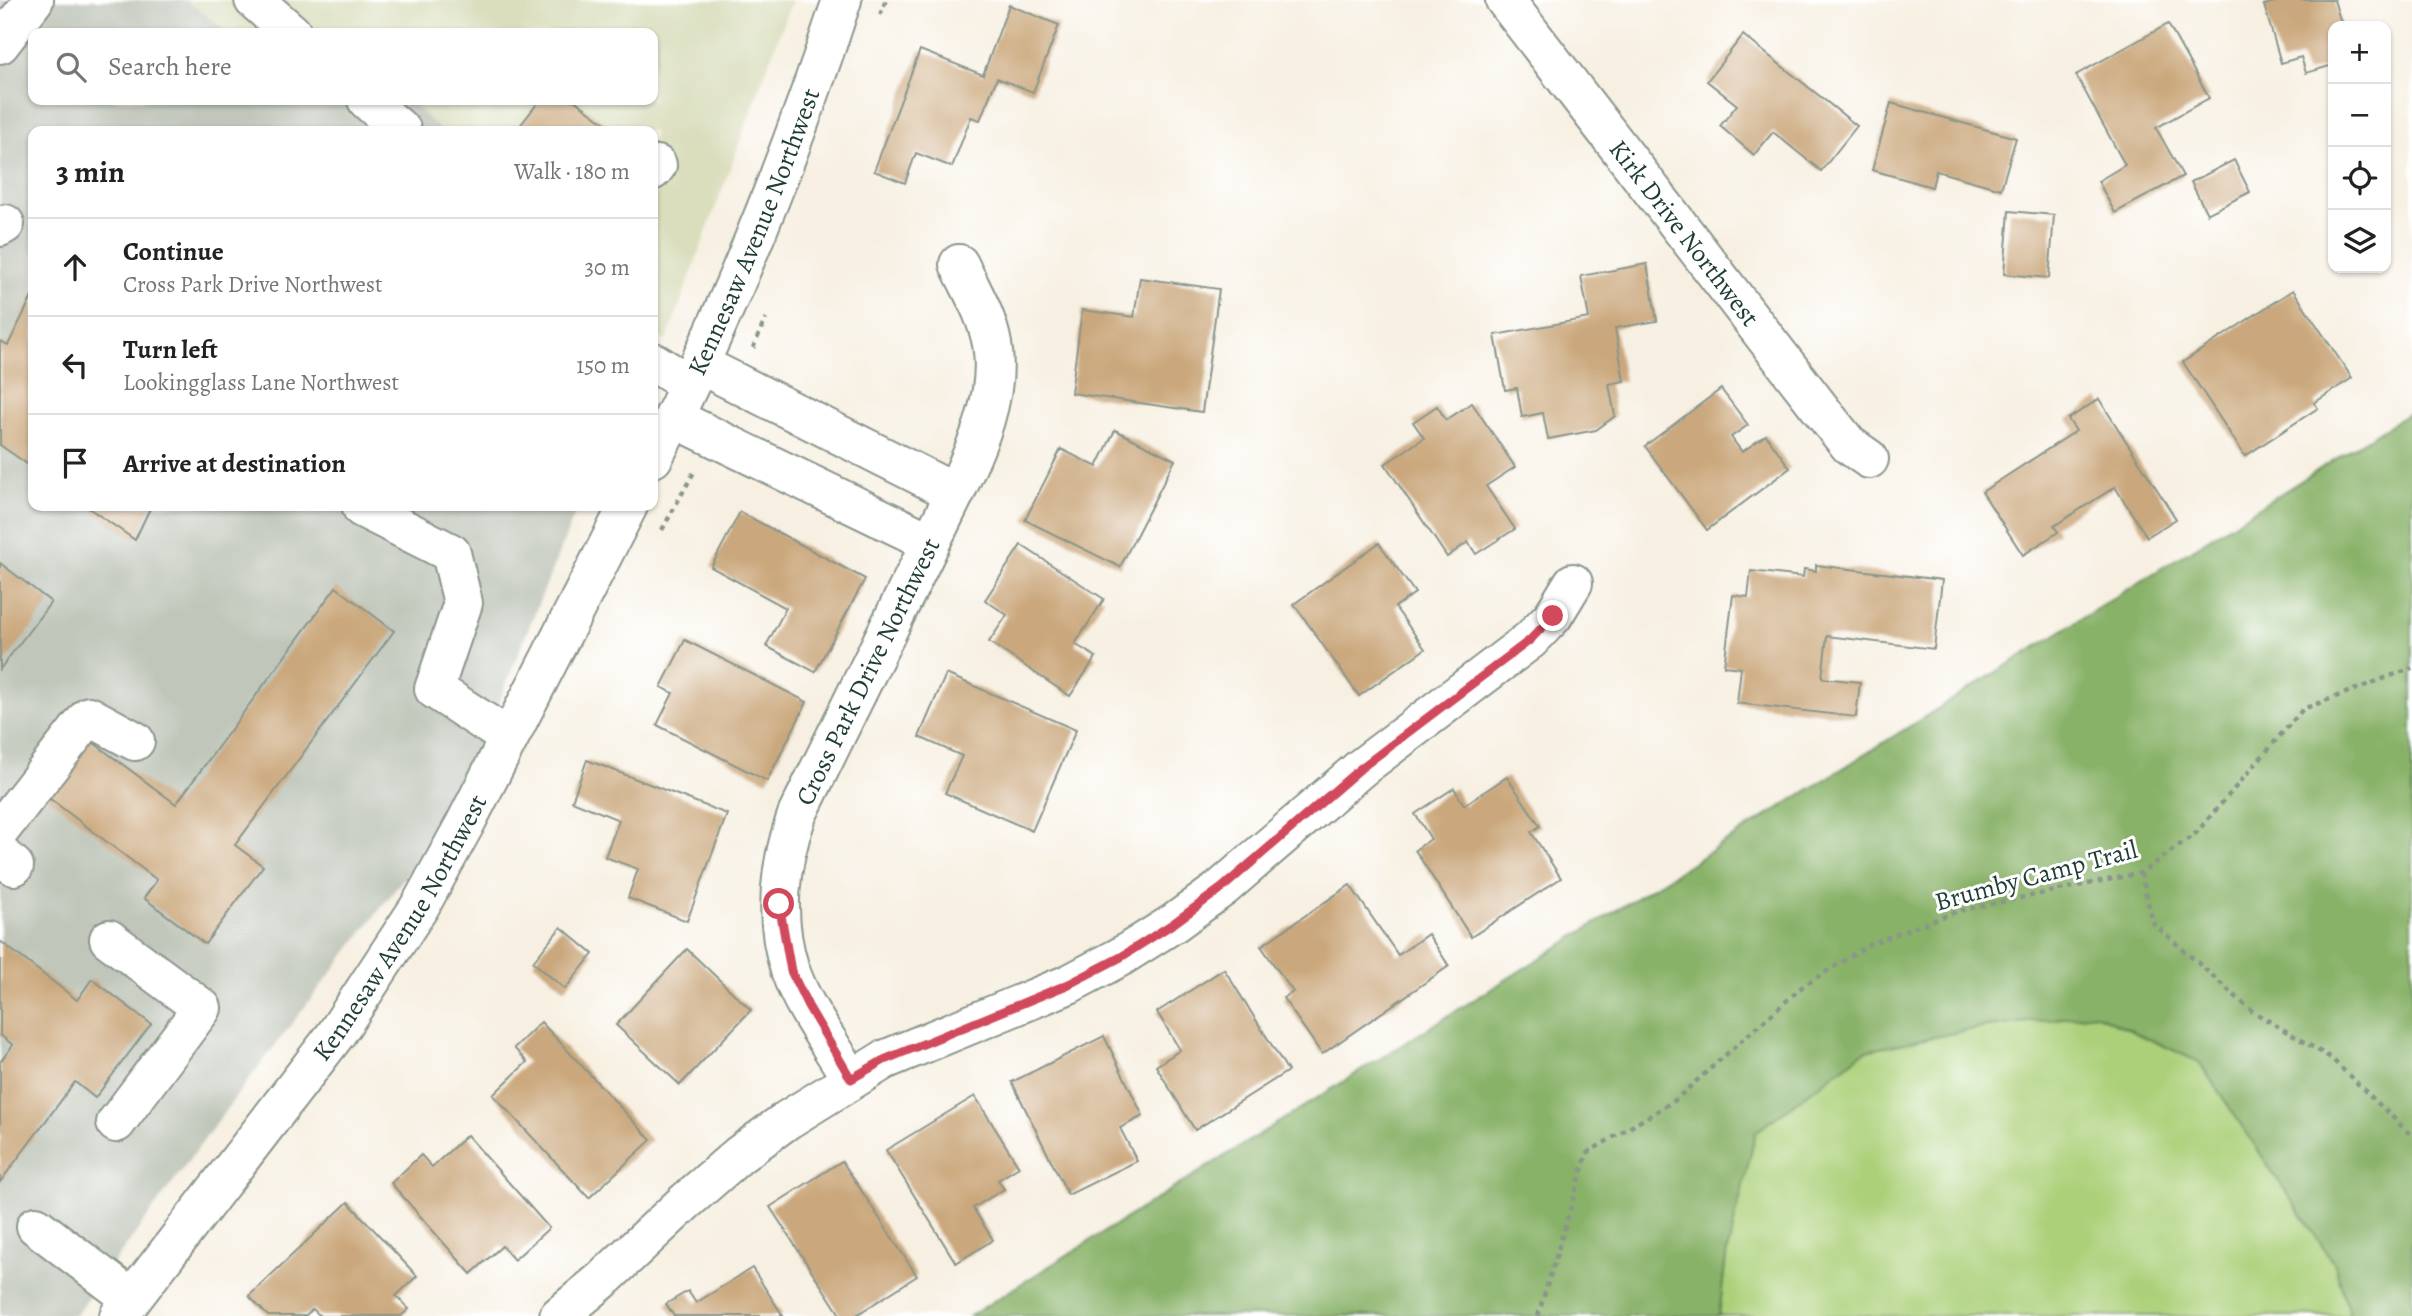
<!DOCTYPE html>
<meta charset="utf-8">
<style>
body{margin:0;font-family:Alegreya,serif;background:#f6f6f6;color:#222}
.controls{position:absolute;right:21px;top:21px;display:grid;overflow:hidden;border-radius:14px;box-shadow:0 2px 5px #0004}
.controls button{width:63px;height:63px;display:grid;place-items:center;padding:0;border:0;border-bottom:2px solid #e0e0e0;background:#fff;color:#222;font:35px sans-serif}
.stop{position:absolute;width:21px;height:21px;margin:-16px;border:5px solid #d1495b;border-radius:50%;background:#fff}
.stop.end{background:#d1495b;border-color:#fff;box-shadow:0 2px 7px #0008}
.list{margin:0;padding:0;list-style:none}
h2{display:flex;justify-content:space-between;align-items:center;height:91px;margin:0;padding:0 28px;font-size:30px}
h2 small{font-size:23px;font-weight:400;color:#767676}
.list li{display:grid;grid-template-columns:46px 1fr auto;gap:21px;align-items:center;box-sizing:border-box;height:98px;padding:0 28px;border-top:2px solid #e0e0e0}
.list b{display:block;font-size:26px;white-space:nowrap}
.list p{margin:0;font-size:23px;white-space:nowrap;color:#767676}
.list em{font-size:23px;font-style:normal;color:#767676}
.icon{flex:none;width:38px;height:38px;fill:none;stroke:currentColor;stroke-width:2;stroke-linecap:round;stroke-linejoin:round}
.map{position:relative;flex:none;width:2412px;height:1316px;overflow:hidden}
.search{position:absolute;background:#fff;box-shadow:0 2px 5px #0004;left:28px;top:28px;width:630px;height:77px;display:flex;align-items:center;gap:18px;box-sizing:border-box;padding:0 24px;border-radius:14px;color:#767676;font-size:26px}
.panel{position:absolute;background:#fff;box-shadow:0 2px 5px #0004;left:28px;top:126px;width:630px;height:385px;border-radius:14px}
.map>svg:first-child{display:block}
.built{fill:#dadebd}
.industrial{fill:#c0c6ba}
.green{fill:#acd079;stroke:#668656;stroke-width:2}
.forest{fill:#89b269;stroke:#54784e;stroke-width:2}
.building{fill:#caa77c}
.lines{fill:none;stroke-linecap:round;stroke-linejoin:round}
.minor-casing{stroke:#8b968b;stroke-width:42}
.path{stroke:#8b968b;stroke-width:4.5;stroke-dasharray:5 5;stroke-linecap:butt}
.minor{stroke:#fff;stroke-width:38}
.route{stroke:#d1495b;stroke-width:9}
.labels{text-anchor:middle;stroke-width:6;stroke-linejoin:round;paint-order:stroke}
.street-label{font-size:26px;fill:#1f3d34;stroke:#fff}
</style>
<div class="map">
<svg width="2412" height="1316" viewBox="0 0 2412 1316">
<rect width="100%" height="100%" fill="#fff"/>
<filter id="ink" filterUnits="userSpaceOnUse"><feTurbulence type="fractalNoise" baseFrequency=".0143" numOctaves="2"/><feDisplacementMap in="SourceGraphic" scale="14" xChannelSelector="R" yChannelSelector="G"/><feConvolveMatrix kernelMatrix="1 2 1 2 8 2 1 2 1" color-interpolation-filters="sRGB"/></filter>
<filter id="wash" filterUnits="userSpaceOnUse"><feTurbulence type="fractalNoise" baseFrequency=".00686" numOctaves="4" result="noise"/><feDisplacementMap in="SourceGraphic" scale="28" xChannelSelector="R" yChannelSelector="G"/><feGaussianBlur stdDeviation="1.57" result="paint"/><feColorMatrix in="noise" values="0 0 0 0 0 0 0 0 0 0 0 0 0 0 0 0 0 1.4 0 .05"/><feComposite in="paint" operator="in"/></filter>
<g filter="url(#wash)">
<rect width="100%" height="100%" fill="#f7f0e2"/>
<polygon class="built" points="186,0 792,0 666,342 653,329 653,131 442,131 408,100 653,100 653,33 229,33"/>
<polygon class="industrial" points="0,0 186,0 229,33 33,33 33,100 408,100 442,131 33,131 33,506 578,506 454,813 231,1103 75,1316 0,1316"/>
<polygon class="green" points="2095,1014 2199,1062 2335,1265 2350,1316 1719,1316 1726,1256 1755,1132 1865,1051 1978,1028"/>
<polygon class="forest" points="2412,411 2412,1316 2350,1316 2335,1265 2199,1062 2096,1014 1978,1028 1865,1051 1756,1132 1726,1256 1719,1316 970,1316"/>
<g id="blocks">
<g class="building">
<polygon points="2283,0 2334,0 2342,26 2333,26 2333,65 2306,73 2301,57 2281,63 2264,5"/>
<polygon points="1009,5 1059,25 1033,92 997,78 980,120 971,117 952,167 916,153 905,183 874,171 920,50 983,75"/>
<polygon points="2168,24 2209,98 2156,128 2183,176 2115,213 2098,181 2125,165 2076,75"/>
<polygon points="1743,35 1857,126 1821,171 1773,132 1754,155 1720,126 1737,105 1707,81"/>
<polygon points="540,100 574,100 616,131 516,131"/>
<polygon points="1891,103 2016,138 2001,189 1936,171 1932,187 1872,170"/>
<polygon points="2234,160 2250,192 2207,214 2191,182"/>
<polygon points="2009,211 2054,215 2049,278 2004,274"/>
<polygon points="1647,264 1657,321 1615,328 1624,381 1609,384 1615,416 1596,430 1548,439 1543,413 1522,417 1517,388 1505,390 1495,335 1589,318 1581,276"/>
<polygon points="1140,278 1219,289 1202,412 1071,393 1082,310 1134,317"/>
<polygon points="2293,290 2352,378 2314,403 2318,408 2245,456 2183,362"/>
<polygon points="33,295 33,468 0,445 0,341 8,345"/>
<polygon points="1721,389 1748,425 1731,437 1742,452 1766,435 1790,468 1707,530 1645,446"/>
<polygon points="2099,399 2176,519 2147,537 2115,487 2054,526 2058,532 2023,555 1982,492 2076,431 2068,419"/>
<polygon points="1472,403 1515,467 1486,486 1515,529 1476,554 1468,542 1447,557 1385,464 1424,438 1413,422 1437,406 1446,420"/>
<polygon points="1115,430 1175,460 1120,567 1025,520 1061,449 1097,467"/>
<polygon points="86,506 151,506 135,540"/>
<polygon points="740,512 865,579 815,672 766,646 786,608 711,567"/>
<polygon points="1379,543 1415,593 1395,607 1425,649 1359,696 1294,604"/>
<polygon points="1021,545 1104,599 1075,644 1096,657 1070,696 989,642 1007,615 985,600"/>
<polygon points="0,563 51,602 0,669"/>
<polygon points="1816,565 1942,580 1934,649 1827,636 1822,678 1860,682 1856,717 1737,703 1741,668 1724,666 1733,595 1748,597 1751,571 1803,577 1804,569 1816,571"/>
<polygon points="336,587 394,631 235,845 263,866 205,944 144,898 157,880 45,795 87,738 176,804"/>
<polygon points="685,640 807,702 767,781 657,725 673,693 661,687"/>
<polygon points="946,674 1076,730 1032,831 945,793 962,756 919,737"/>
<polygon points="587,760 727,814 687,921 628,898 638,869 605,857 619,820 572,801"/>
<polygon points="1507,777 1540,826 1531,832 1561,878 1471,937 1415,850 1431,839 1415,814 1454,788 1464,805"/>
<polygon points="1350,885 1398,955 1428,934 1449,966 1322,1054 1283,998 1293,992 1261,946"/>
<polygon points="561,927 593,954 565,989 533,962"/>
<polygon points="0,941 77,1000 92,979 151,1024 95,1098 75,1082 0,1182 0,1062 13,1045 0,1035"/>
<polygon points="687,949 751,1010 680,1085 616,1025"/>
<polygon points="1224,969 1288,1071 1195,1130 1156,1066 1180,1050 1157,1012"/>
<polygon points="541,1022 651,1140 589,1198 493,1095 527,1062 514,1048"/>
<polygon points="1104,1036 1143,1116 1120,1128 1137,1161 1068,1195 1012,1082"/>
<polygon points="975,1096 1019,1167 998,1180 1004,1189 973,1208 993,1240 956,1263 886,1150"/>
<polygon points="467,1135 549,1228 514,1260 502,1246 471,1274 391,1183 421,1155 432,1167"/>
<polygon points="842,1161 917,1276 855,1316 841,1316 770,1207"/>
<polygon points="348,1202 417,1276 396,1296 409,1309 401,1316 320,1316 313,1309 305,1316 268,1316 249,1296"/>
<polygon points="752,1268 783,1316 674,1316 666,1304 688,1291 696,1303"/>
</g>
</g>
</g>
<g filter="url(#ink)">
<use href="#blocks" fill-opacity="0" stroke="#8b968b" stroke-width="2"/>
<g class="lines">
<g class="minor-casing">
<g id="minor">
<polyline points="254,0 292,33"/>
<path id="s1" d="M1505,0L1829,420L1849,445L1869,459"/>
<polyline points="0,44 34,0"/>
<polyline points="367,100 402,131"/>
<polyline points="653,170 657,165"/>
<polyline points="0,227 5,224"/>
<polyline points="653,362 689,384"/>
<polyline points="699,364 955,493"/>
<polyline points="674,418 930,542"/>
<path id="s2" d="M653,458C729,312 790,157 842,0"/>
<polyline points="362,508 451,553 463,603 434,689 509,738"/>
<polyline points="0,830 89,716 135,741"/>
<polyline points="0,854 14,866"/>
<polyline points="109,939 202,1008 116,1123"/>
<path id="s3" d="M851,1079C831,1044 803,1008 790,970C773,917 779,866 797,815L955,493C976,448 1001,395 992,344C987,316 971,289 959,264"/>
<polyline points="36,1226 132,1299"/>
<path id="s4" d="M119,1316L336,1034L420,906L465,824L628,506"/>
<polyline points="559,1316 601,1281 684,1203 739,1155 787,1120 884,1060 1069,984 1120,957 1174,923 1222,888 1361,768 1530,640 1553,616 1573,583"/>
</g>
</g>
<g class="path">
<polyline points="880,15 886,0"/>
<polyline points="753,348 766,318"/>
<polyline points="662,530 695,470"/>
<polyline points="2141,873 2153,923 2252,1011 2331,1058 2412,1136"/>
<polyline points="1538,1316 1587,1153 1674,1101 1802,987 1870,944 1958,911 2141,873 2196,833 2303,709 2412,668"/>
</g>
<use href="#minor" class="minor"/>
</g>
</g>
<g class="lines" filter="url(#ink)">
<polyline class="route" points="779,904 791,971 808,1006 851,1079 884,1060 1069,984 1121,957 1174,923 1222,888 1361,768 1530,640 1553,616"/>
</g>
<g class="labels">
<g class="street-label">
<text dy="9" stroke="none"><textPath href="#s2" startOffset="248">Kennesaw Avenue Northwest</textPath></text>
<text dy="9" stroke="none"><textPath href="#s1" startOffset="294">Kirk Drive Northwest</textPath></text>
<text dy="9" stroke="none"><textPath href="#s3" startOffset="443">Cross Park Drive Northwest</textPath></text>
<text transform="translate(2036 875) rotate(-15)" y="9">Brumby Camp Trail</text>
<text dy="9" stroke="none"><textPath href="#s4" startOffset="480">Kennesaw Avenue Northwest</textPath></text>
</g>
</g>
</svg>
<div class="controls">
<button>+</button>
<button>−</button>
<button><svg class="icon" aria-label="locate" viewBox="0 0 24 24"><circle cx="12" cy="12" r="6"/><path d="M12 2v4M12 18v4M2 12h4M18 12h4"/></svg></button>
<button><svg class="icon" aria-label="layers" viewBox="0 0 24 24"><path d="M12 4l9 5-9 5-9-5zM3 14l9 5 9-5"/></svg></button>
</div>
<div class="stop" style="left:779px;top:904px"></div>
<div class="stop end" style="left:1553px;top:616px"></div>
<div class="search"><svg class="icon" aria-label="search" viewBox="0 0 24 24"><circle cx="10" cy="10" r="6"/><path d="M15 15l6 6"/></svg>Search here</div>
<section class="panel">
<h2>3 min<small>Walk · 180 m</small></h2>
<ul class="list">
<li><svg class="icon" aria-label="ahead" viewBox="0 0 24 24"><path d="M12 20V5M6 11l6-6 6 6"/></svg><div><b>Continue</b><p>Cross Park Drive Northwest</p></div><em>30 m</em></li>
<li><svg class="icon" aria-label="left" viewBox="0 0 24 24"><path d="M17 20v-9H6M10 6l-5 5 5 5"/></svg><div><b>Turn left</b><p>Lookingglass Lane Northwest</p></div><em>150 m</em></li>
<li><svg class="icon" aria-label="arrive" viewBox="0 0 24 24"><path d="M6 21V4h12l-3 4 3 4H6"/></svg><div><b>Arrive at destination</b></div></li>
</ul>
</section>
</div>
